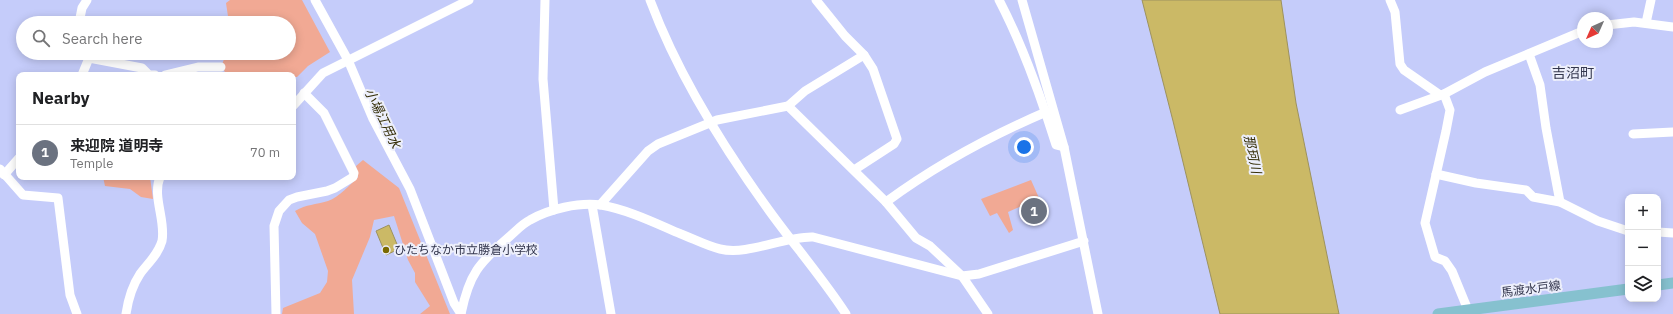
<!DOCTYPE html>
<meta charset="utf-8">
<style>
body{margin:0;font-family:"IBM Plex Sans","Noto Sans JP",sans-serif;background:#f6f6f6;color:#202124}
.controls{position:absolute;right:12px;bottom:12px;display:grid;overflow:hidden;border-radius:8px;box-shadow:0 2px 10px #0003}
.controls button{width:36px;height:36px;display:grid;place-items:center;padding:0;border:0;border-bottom:1px solid #e0e0e0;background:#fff;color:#202124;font:20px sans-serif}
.compass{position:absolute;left:1577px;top:12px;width:36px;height:36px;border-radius:50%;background:#fff;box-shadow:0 2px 10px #0003;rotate:225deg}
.you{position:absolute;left:1024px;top:147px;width:14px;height:14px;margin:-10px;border:3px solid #fff;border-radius:50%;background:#1a73e8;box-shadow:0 0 0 6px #1a73e833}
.badge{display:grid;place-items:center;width:26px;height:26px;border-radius:50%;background:#7a6900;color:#fff;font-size:13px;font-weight:700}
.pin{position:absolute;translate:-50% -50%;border:2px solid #fff;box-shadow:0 1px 4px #0006}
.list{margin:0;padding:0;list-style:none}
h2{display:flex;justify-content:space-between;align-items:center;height:52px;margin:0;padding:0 16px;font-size:17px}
h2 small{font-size:13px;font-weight:400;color:#757577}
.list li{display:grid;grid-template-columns:26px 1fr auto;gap:12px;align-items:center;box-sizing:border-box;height:56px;padding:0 16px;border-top:1px solid #e0e0e0}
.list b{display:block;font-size:15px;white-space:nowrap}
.list p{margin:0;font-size:13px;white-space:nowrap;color:#757577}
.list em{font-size:13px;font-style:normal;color:#757577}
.icon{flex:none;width:22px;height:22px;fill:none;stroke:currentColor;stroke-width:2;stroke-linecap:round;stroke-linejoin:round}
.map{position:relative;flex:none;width:1673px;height:314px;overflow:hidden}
.search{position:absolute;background:#fff;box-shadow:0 2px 10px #0003;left:16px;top:16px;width:280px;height:44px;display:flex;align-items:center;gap:10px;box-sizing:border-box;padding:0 14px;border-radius:22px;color:#757577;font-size:15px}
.panel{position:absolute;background:#fff;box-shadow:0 2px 10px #0003;left:16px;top:72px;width:280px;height:108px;border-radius:8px}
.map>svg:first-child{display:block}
.green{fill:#f1a994}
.water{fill:#cbb966;stroke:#9d925e}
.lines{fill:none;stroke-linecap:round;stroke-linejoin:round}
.minor{stroke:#fff;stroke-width:9}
.major{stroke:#86c1cf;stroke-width:11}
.poi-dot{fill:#7a6900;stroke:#edeffb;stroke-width:1.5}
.labels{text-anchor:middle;stroke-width:4;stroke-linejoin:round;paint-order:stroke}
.poi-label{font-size:12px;fill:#33364d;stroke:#edeffb;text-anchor:start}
.street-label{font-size:12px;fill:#33364d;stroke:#edeffb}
.water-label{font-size:13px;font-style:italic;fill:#362f09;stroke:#edeffb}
.quarter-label{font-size:14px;fill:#33364d;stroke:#edeffb}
</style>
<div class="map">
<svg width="1673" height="314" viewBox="0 0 1673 314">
<rect width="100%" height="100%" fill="#c5ccfa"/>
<g class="green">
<polygon points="230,0 302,0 330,52 308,66 297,77 293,77 293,75 226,75 222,65 226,53 289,53 289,23 229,23 226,3"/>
<path d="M363,160L399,188L450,314H420L430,306L415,282V273L408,260L394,216L374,220L370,237L352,280L354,314H282L283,308L320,293L327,282L328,271L315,234L302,223L295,211C307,204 315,205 328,201C339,197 350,185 358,177L356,166Z"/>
<polygon points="103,177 150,177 153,199 141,197 130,189 105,186"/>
<polygon points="1031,180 1039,198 1008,212 1013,230 1009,233 997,213 990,216 981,199"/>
</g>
<g class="water">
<polygon points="1142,0 1281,0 1296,103 1339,314 1220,314 1173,121"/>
<polygon points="389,225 399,249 386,255 376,231"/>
</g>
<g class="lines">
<g class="minor">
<polyline points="315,0 348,60 373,119 410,189 454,303 461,314"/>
<polyline points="545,0 543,79 554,210"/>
<path d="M650,0C678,75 721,144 768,209C793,244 822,277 846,314"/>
<polyline points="816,0 845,36 864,55 873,69 897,139 894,144 854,170"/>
<path d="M999,0C1022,44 1041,97 1056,145L1064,147"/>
<polyline points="1022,0 1064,147 1098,314"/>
<polyline points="1390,0 1395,12 1400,64 1404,70 1440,95"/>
<polyline points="79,23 82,8 87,0"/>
<polyline points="1646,23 1651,0"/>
<polyline points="1607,25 1634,22 1673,27"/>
<polyline points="87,53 89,58 142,68 149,75 155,75"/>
<polyline points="1529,54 1540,85 1546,128 1560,202"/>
<polyline points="82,75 89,58"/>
<polyline points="165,75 198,67 221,67"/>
<polyline points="1444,94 1450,110 1446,131 1425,223 1435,257 1445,261 1452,271 1468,310 1472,313"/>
<polyline points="293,106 323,73 469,0"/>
<polyline points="788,106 886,202 916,238 930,246 962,276 988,314"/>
<polyline points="1400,110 1444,94 1485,72 1583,31"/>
<polyline points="1633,134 1673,132"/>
<polyline points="0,169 23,195 58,198 70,295 77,314"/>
<polyline points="1436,174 1476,183 1526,190 1533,197 1560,202 1598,221 1628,231"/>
<polyline points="4,175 19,158"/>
<path d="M886,202C935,166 990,136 1046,112"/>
<polyline points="592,205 611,314"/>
<polyline points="600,205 648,151 658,144 717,120 788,106 805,91 864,55"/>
<polyline points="1658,232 1673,233"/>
<path d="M126,314C128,300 132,286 140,274C148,263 158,255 162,241C166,220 152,197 160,177"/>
<polyline points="276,314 274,226 279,211 289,200 297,197 327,191 335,188 353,177 354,173 324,113 304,93"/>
<path d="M461,314C469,274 479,263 509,237C516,231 522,224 530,220C549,209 579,202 601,205C629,210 655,223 681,234C694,239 707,246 720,249C748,256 784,236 813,237L962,276L979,274L1084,241"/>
</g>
<g class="major">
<polyline points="1658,285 1673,283"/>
<polyline points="1438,314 1628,289"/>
</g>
</g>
<circle class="poi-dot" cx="386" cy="250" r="4"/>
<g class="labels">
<g class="poi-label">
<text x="394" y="254">ひたちなか市立勝倉小学校</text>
</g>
<g class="street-label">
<text transform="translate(1531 289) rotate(-7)" y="4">馬渡水戸線</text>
</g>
<g class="water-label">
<text transform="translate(383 118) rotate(64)" y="5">小場江用水</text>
<text transform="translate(1253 154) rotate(78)" y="5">那珂川</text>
</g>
<g class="quarter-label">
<text x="1573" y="78">吉沼町</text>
</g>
</g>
</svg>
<div class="controls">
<button>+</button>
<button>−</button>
<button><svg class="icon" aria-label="layers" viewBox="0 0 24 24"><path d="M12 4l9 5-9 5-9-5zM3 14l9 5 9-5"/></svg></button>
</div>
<svg class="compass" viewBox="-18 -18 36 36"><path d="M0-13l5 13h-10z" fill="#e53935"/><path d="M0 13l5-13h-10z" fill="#757577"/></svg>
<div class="you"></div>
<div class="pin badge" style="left:1034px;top:211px;background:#6b7280">1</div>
<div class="search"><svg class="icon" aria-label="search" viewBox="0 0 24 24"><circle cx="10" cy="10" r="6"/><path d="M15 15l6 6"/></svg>Search here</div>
<section class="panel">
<h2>Nearby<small></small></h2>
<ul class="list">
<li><span class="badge" style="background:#6b7280">1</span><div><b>来迎院 道明寺</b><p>Temple</p></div><em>70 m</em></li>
</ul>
</section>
</div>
